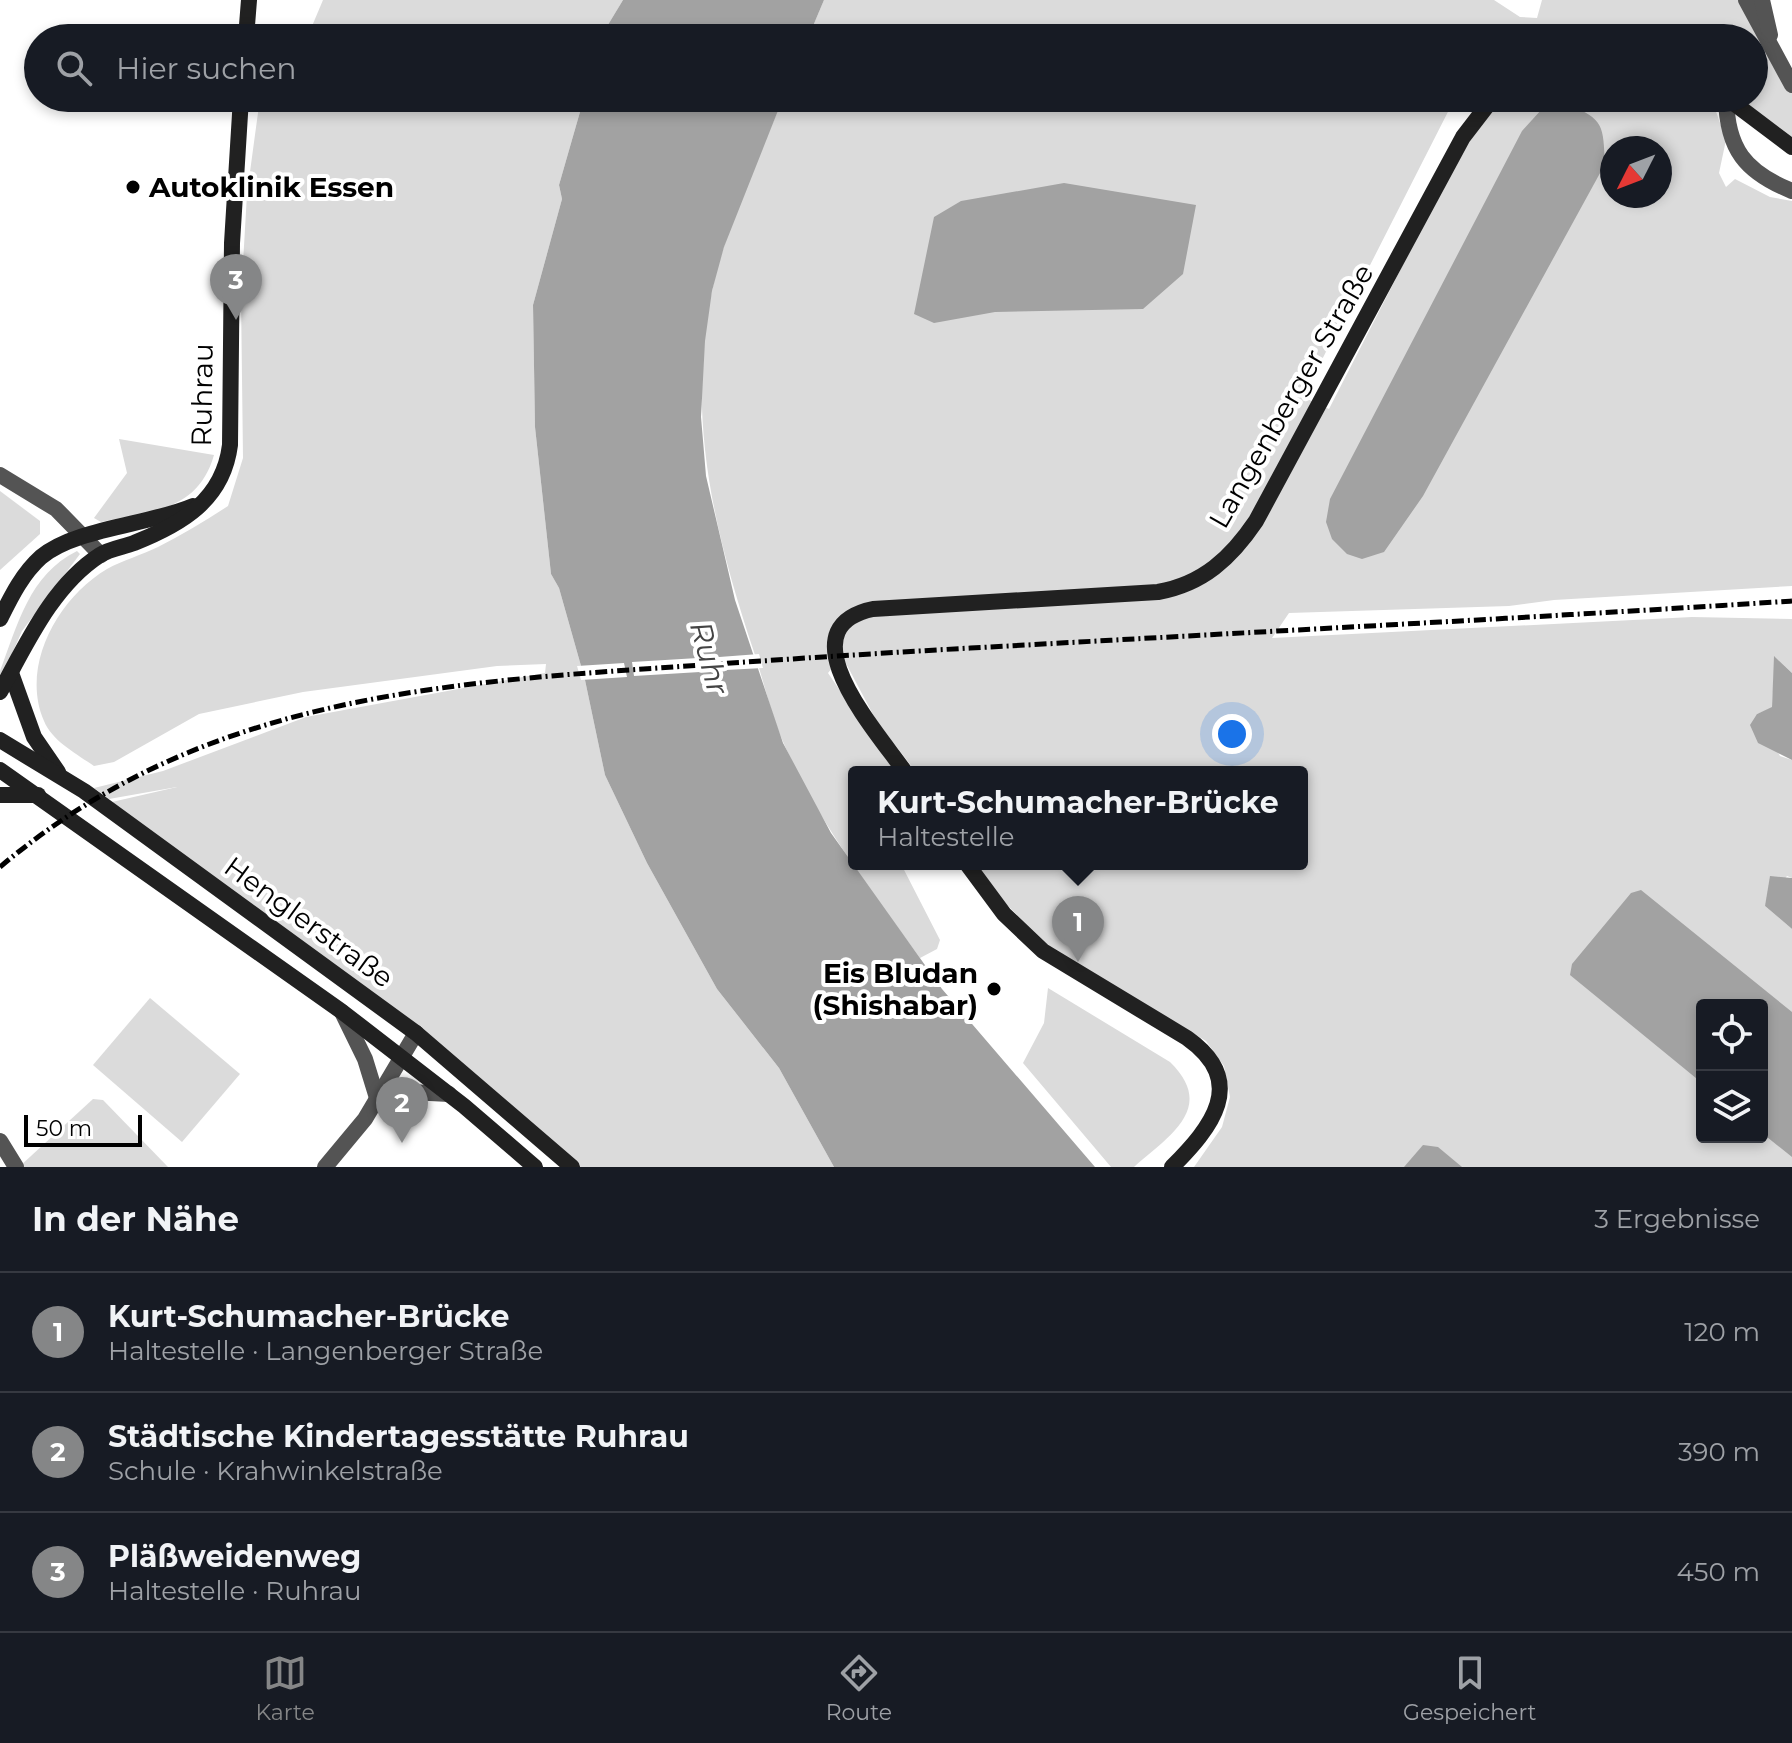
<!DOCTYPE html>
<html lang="de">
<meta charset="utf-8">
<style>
body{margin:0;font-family:Montserrat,sans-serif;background:#242831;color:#f1f3f6}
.controls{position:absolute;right:24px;bottom:24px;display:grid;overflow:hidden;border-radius:8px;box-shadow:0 4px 12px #0003}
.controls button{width:72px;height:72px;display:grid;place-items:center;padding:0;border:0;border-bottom:2px solid #363941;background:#171b24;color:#f1f3f6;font:40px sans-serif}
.compass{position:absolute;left:1600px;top:136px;width:72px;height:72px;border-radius:50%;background:#171b24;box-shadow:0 4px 12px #0003;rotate:228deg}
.scale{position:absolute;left:24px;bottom:20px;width:118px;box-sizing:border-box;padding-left:8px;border:4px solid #000;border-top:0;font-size:22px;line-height:28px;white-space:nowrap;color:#000;-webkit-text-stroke:6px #fff;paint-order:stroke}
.you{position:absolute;left:1232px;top:734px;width:28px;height:28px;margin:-20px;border:6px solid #fff;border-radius:50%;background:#1a73e8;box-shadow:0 0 0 12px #1a73e833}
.badge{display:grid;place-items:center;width:52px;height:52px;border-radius:50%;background:#858687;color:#fff;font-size:26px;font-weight:700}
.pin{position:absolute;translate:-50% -66px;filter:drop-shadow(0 2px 4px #0008)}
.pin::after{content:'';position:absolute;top:42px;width:28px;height:24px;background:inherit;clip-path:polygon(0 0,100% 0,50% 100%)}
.popup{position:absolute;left:848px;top:766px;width:460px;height:104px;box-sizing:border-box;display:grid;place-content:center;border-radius:8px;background:#171b24;filter:drop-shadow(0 2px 6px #0005);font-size:26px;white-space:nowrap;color:#9ea1a6}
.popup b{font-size:30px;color:#f1f3f6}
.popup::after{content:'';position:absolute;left:50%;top:100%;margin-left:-16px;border:16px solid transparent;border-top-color:#171b24}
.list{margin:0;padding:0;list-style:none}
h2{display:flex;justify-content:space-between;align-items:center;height:104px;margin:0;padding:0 32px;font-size:34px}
h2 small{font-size:26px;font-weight:400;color:#9ea1a6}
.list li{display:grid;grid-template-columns:52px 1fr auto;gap:24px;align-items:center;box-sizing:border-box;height:120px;padding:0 32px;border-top:2px solid #363941}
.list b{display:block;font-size:30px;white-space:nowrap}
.list p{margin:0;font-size:26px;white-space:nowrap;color:#9ea1a6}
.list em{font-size:26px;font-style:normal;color:#9ea1a6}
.icon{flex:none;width:44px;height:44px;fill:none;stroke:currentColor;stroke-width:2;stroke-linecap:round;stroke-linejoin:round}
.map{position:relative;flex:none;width:1792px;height:1167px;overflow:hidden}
.search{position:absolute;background:#171b24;box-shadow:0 4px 12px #0003;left:24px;right:24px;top:24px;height:88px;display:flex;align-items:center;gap:20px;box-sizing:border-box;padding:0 28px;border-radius:44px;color:#9ea1a6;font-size:30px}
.sheet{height:464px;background:#171b24}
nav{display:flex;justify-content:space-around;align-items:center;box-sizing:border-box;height:112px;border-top:2px solid #363941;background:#171b24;font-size:22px;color:#9ea1a6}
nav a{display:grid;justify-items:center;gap:4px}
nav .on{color:#858687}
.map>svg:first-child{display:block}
.green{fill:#dbdbdb;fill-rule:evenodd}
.water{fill:#a2a2a2}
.pier{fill:#fff}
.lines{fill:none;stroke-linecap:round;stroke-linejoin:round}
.street{stroke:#545454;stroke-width:16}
.secondary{stroke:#212121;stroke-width:16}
.rail{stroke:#000;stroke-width:5;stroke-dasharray:12 4 2 4;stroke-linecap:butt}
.poi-dot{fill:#000;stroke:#fff;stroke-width:3}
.labels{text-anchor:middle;stroke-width:8;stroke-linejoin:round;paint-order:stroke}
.poi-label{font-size:28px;font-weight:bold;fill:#000;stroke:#fff;text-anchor:start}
.street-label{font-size:28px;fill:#000;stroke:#fff}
.water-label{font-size:30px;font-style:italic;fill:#434343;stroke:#fff}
</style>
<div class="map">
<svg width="1792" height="1167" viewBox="0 0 1792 1167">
<rect width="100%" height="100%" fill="#fff"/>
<g class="green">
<polygon points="323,0 623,0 600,38 307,38"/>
<polygon points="824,0 1494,0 1520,17 1537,18 1542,0 1746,0 1792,89 1792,143 1733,98 1754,98 1754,38 808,38"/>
<path d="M260,98H584L559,185L562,199L533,305L535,427L551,574L559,588L585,680L605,775L647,863L717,989L779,1068L834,1167H573L112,802L177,787L109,799L94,788L163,771L306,717L545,673L546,664L497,666L303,692L199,714L114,762L94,766C77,754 52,741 44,721C20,666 58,598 107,569C123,560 142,555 158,547C182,535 205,521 228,506L243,458L241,298L247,194Z"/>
<path d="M783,98H1455L1303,397L1329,409L1470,134L1505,98L1712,100L1726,140L1719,173L1726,187L1735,179L1770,197L1792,201V586L1554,600L1509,606L1289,613L1272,638L1692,617L1792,619V673L1775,657L1772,708L1757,714L1780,756L1792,760V878L1787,876L1765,906L1792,929V1167H1194L1222,1127L1230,1097L1224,1066L1206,1041L1054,951L1000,898L976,864H1302V772H916L876,720L842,656L828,673L895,772H854V864H901L940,940L937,949L920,958C871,890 818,822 784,744C771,715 764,682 754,652C715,535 685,415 712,291C726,225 758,160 783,98ZM1612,148H1660V196H1612ZM1702,1005H1762V1137H1702Z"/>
<path d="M119,439L214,455C198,512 148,512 101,522L94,518L127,473Z"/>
<polygon points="0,491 40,521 40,534 0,570"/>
<path d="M77,551L80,554L22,631L0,681V671C18,624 29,575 77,551Z"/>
<path d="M1048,988L1170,1062C1217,1108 1169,1136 1134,1167H1111L1023,1063L1044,1023Z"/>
<polygon points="150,998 240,1074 182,1142 93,1065"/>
<polygon points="93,1099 103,1100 168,1167 19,1167"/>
</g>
<g class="water">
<polygon points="623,0 824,0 808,38 600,38"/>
<polygon points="584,98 783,98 724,247 712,291 705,341 701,417 706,476 735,600 783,743 831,833 942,989 1095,1167 834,1167 779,1068 717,989 647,863 605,775 585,680 559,588 551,574 535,427 533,305 562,199 559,185"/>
<path d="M1567,105C1605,118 1603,127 1605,164L1423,496L1384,552L1362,559L1347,554L1332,539L1326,522L1330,499L1522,131L1542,109Z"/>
<polygon points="1064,183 1196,205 1183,274 1143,309 995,312 934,323 914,314 934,217 961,201"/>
<polygon points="1774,656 1792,673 1792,760 1758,743 1750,725 1757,714 1772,707"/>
<polygon points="1770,876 1792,878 1792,929 1765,906"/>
<polygon points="1641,890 1792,1012 1792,1157 1762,1133 1762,1005 1702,1005 1702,1083 1570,975 1572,964 1631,893"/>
<polygon points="1423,1145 1438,1147 1462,1167 1404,1167"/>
</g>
<g class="pier">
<polygon points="759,654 763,668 707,671 706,658"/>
<polygon points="698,658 700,672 634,676 632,662"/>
<polygon points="624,663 627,677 581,680 577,666"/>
</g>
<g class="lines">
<g class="street">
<polyline points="1746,0 1792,85"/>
<polyline points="1762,0 1770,35"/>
<path d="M1726,98C1727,149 1745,172 1792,191"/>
<polyline points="0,475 56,509 101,555"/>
<polyline points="342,1012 365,1059 377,1098"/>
<polyline points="377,1098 411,1092 449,1094"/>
<polyline points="0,1141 16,1167"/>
<polyline points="325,1167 365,1119 416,1033"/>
</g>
<g class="secondary">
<polyline points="246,38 249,0"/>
<polyline points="1727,98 1792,147"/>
<path d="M0,619C11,597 22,574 41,557C76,528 149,525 193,506"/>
<polyline points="11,673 34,737 58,772"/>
<path d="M0,692C26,645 52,586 100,555C109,549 123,547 134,543C182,524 223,500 230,445L232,243L241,98"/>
<polyline points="0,740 84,791 416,1033 572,1167"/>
<polyline points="0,770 341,1011 464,1106 535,1167"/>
<path d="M905,772C879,734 782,628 873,609L1158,592C1203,584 1231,558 1256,521L1463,137L1493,98"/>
<polyline points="0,795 38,795"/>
<path d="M967,864L1004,914L1043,951L1187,1038C1249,1082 1211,1128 1172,1167"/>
</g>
<path class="rail" d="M0,867C193,704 418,684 659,668C775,660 892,652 1009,646C1270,631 1531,618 1792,601"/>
</g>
<g class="poi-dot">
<circle cx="133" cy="187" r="8"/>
<circle cx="994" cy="989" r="8"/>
</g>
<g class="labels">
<g class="poi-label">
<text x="149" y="197">Autoklinik Essen</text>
<text x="978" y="983" text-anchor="end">Eis Bludan<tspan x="978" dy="32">(Shishabar)</tspan></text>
</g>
<g class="street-label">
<text transform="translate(202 395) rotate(-89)" y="10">Ruhrau</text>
<text transform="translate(1291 396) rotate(-60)" y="10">Langenberger Straße</text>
<text transform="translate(309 922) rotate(36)" y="10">Henglerstraße</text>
</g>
<g class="water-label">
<text transform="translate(709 658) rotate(75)" y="10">Ruhr</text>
</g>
</g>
</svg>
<div class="controls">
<button><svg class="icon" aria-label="locate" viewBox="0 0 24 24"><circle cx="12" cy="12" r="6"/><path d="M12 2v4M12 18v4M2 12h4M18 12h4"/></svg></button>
<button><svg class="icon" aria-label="layers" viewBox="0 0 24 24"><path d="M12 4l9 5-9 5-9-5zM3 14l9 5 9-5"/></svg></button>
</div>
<svg class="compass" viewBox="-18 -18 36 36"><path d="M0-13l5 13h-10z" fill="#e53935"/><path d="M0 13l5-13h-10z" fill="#9ea1a6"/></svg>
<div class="scale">50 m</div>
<div class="you"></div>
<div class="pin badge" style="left:1078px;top:962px">1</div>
<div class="popup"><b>Kurt-Schumacher-Brücke</b>Haltestelle</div>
<div class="pin badge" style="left:402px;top:1143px">2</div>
<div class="pin badge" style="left:236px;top:320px">3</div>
<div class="search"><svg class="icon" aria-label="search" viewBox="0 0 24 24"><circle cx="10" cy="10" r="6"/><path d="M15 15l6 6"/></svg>Hier suchen</div>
</div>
<section class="sheet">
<h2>In der Nähe<small>3 Ergebnisse</small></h2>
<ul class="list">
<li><span class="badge">1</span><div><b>Kurt-Schumacher-Brücke</b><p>Haltestelle · Langenberger Straße</p></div><em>120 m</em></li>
<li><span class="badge">2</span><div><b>Städtische Kindertagesstätte Ruhrau</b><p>Schule · Krahwinkelstraße</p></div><em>390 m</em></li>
<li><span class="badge">3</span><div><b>Pläßweidenweg</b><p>Haltestelle · Ruhrau</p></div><em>450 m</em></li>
</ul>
</section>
<nav>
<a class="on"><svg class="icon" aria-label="map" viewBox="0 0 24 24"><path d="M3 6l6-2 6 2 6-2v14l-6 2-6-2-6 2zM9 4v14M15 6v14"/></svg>Karte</a>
<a><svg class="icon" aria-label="directions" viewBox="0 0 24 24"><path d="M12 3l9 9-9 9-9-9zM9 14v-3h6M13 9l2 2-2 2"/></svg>Route</a>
<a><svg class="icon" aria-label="saved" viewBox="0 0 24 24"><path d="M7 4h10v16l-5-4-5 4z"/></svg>Gespeichert</a>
</nav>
